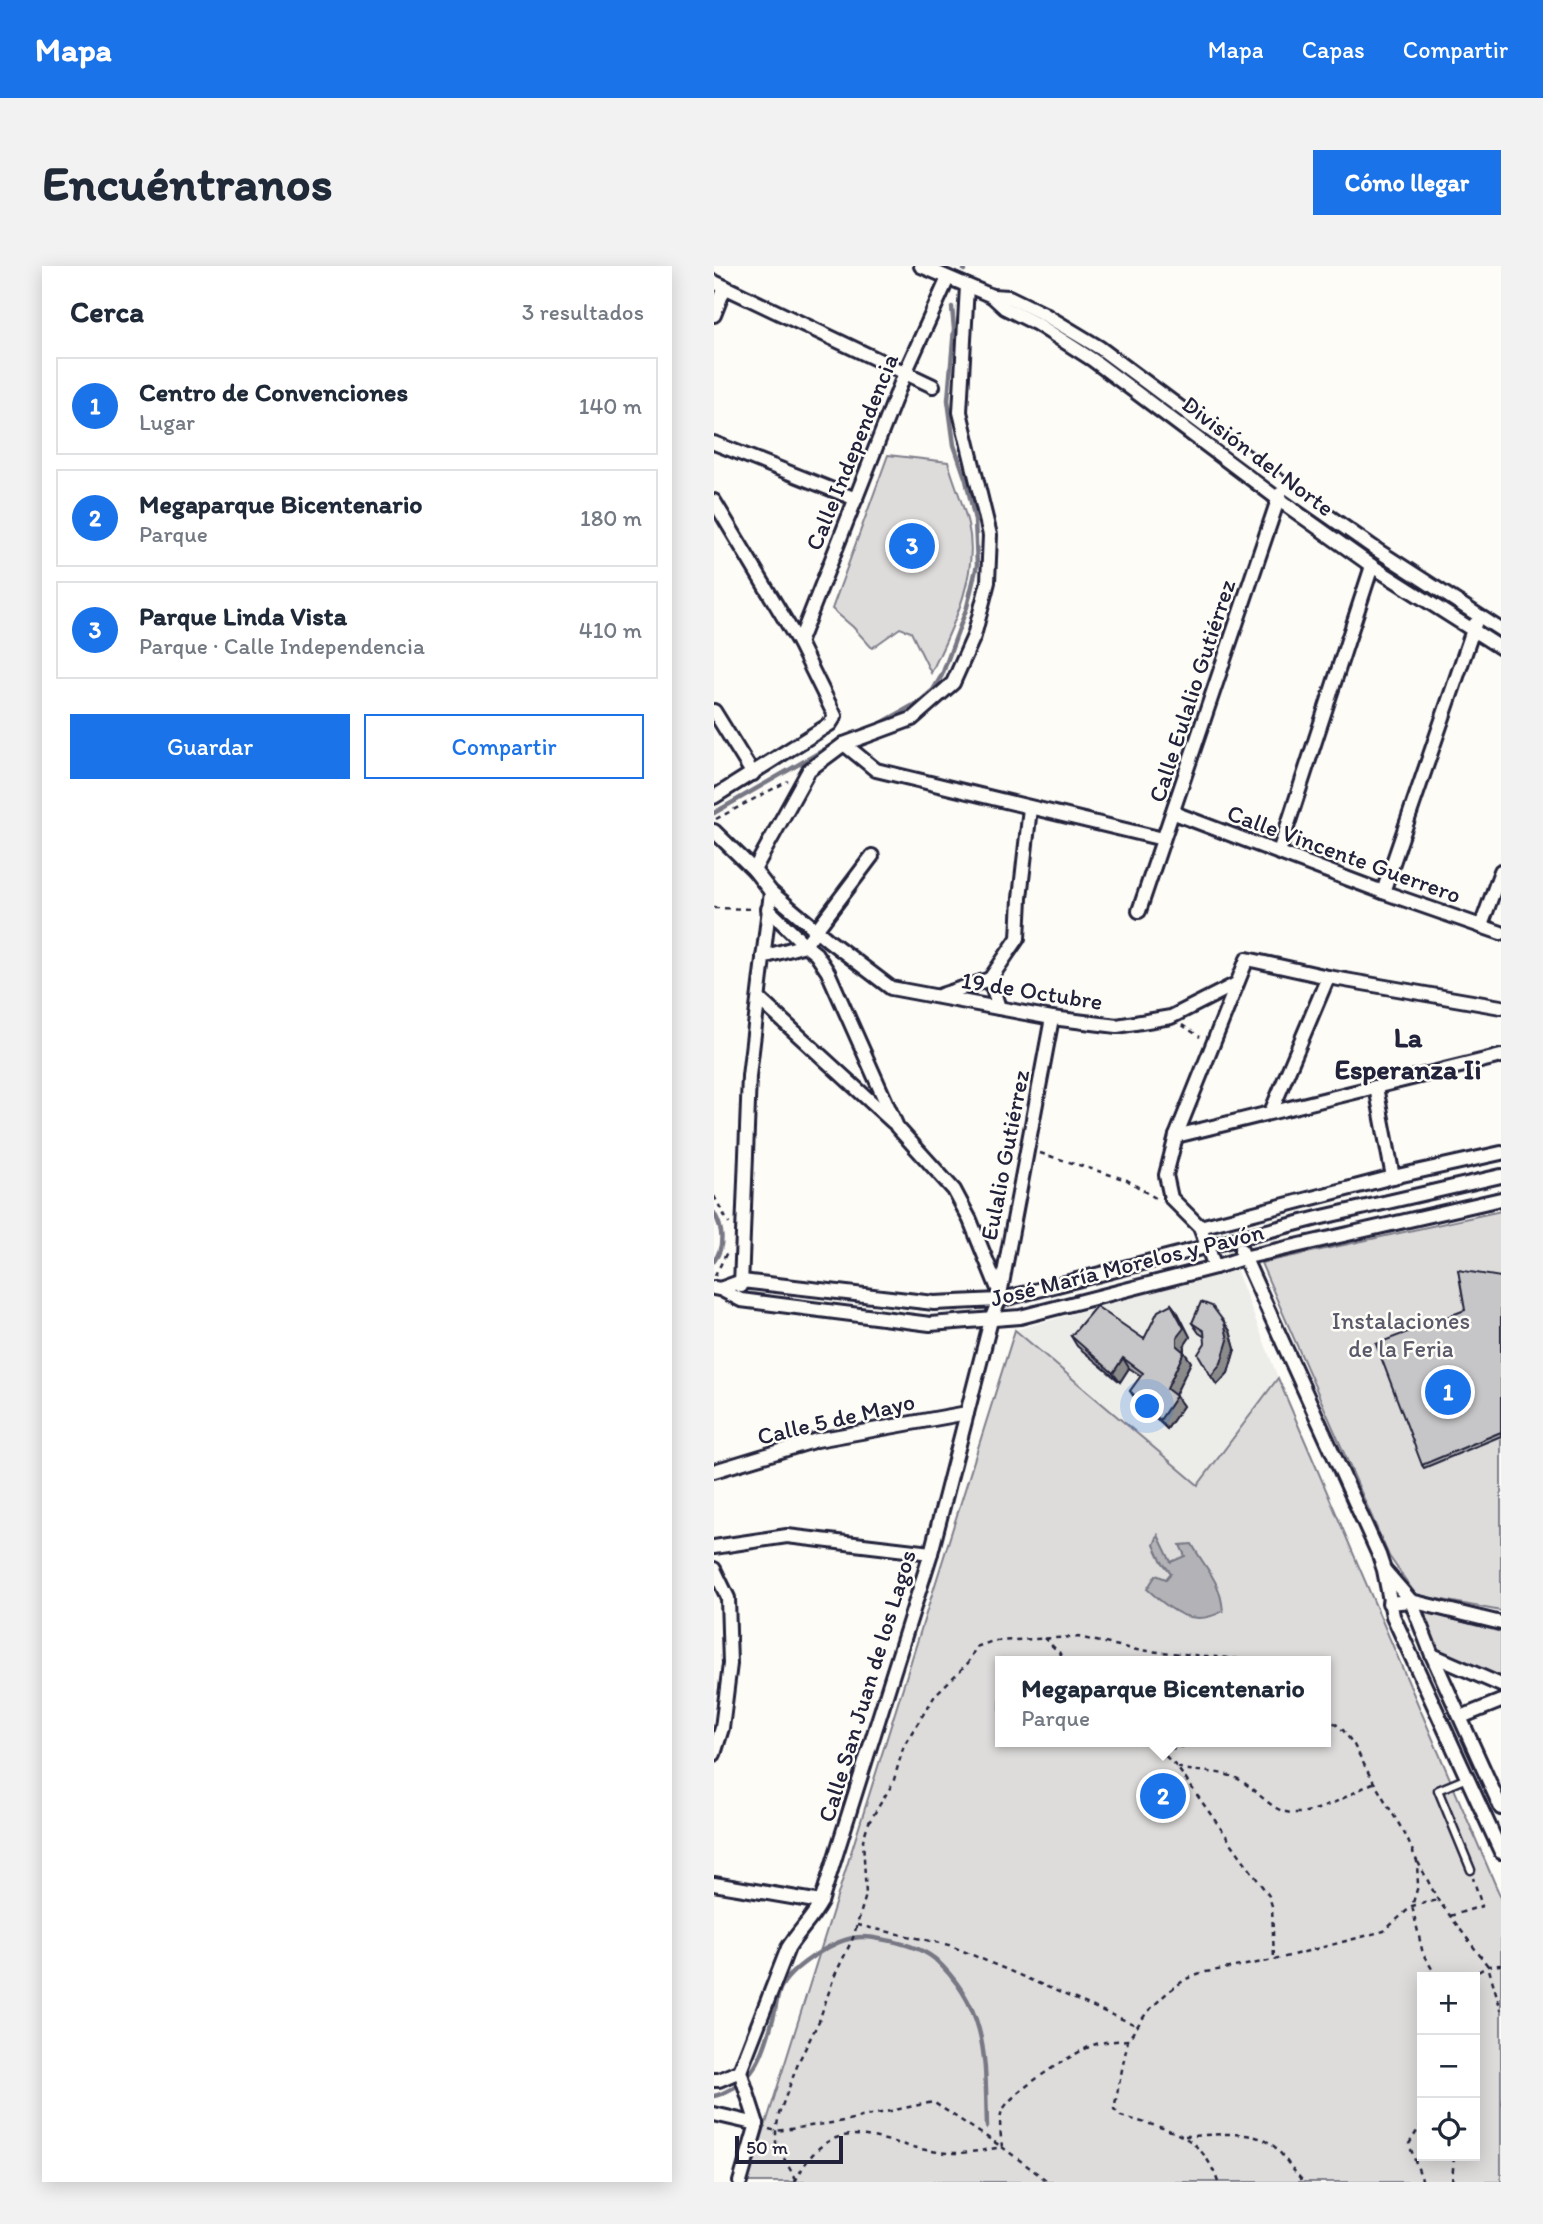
<!DOCTYPE html>
<html lang="es">
<meta charset="utf-8">
<style>
body{margin:0;font-family:Itim,sans-serif;background:#f2f2f3;color:#1f2937}
.controls{position:absolute;right:21px;bottom:21px;display:grid;overflow:hidden;border-radius:0px;box-shadow:0 4px 18px #0003}
.controls button{width:63px;height:63px;display:grid;place-items:center;padding:0;border:0;border-bottom:2px solid #e0e1e3;background:#fff;color:#1f2937;font:35px sans-serif}
.scale{position:absolute;left:21px;bottom:18px;width:108px;box-sizing:border-box;padding-left:7px;border:4px solid #22223b;border-top:0;font-size:19px;line-height:24px;white-space:nowrap;color:#22223b;-webkit-text-stroke:5px #fdfcf7;paint-order:stroke}
.you{position:absolute;left:434px;top:1141px;width:24px;height:24px;margin:-18px;border:5px solid #fff;border-radius:50%;background:#1a73e8;box-shadow:0 0 0 10px #1a73e833}
.badge{display:grid;place-items:center;width:46px;height:46px;border-radius:50%;background:#1a73e8;color:#fff;font-size:23px;font-weight:700}
.pin{position:absolute;translate:-50% -50%;border:4px solid #fff;box-shadow:0 2px 7px #0006}
.popup{position:absolute;left:281px;top:1390px;width:336px;height:91px;box-sizing:border-box;display:grid;place-content:center;border-radius:0px;background:#fff;filter:drop-shadow(0 2px 5px #0005);font-size:23px;white-space:nowrap;color:#747a83}
.popup b{font-size:26px;color:#1f2937}
.popup::after{content:'';position:absolute;left:50%;top:100%;margin-left:-14px;border:14px solid transparent;border-top-color:#fff}
.list{margin:0;padding:0;list-style:none}
h2{display:flex;justify-content:space-between;align-items:center;height:91px;margin:0;padding:0 28px;font-size:30px}
h2 small{font-size:23px;font-weight:400;color:#747a83}
.list li{display:grid;grid-template-columns:46px 1fr auto;gap:21px;align-items:center;box-sizing:border-box;height:98px;margin:0 14px 14px;padding:0 14px;border:2px solid #e0e1e3;border-radius:0px}
.list b{display:block;font-size:26px;white-space:nowrap}
.list p{margin:0;font-size:23px;white-space:nowrap;color:#747a83}
.list em{font-size:23px;font-style:normal;color:#747a83}
.actions{display:flex;gap:14px;padding:21px 28px}
.actions a{flex:1;padding:16px 0;border:2px solid #1a73e8;border-radius:0px;text-align:center;font-size:24px;color:#1a73e8}
.actions .main{background:#1a73e8;color:#fff}
.icon{flex:none;width:38px;height:38px;fill:none;stroke:currentColor;stroke-width:2;stroke-linecap:round;stroke-linejoin:round}
.map{position:relative;flex:none;width:787px;height:1916px;overflow:hidden;border-radius:0px}
header{display:flex;align-items:center;gap:42px;box-sizing:border-box;height:98px;padding:0 35px;background:#1a73e8;color:#fff}
header strong{font-size:33px}
nav{display:flex;gap:38px;margin-inline-start:auto;font-size:24px}
.intro{display:flex;align-items:center;justify-content:space-between;box-sizing:border-box;height:168px;padding:0 42px}
h1{margin:0;font-size:49px}
.button{padding:18px 32px;border-radius:0px;background:#1a73e8;color:#fff;font-size:24px;font-weight:700}
main{display:flex;gap:42px;padding:0 42px}
aside{flex:1;background:#fff;border-radius:0px;box-shadow:0 4px 18px #0003}
.map>svg:first-child{display:block}
.built{fill:#ecece9}
.green{fill:#dddcdb;stroke:#807f8b;stroke-width:2;fill-rule:evenodd}
.water{fill:#b2b2b7;stroke:#787885;stroke-width:2}
.lines{fill:none;stroke-linecap:round;stroke-linejoin:round}
.stream{stroke:#787885;stroke-width:4.5}
.lane-casing{stroke:#22223b;stroke-width:11}
.street-casing{stroke:#22223b;stroke-width:18}
.path{stroke:#22223b;stroke-width:2.5;stroke-dasharray:5 5;stroke-linecap:butt}
.lane{stroke:#fdfcf7;stroke-width:6}
.street{stroke:#fdfcf7;stroke-width:12}
.wall{fill:#aaaaac;stroke:#22223b;stroke-width:2}
.shaded-wall{fill:#8b8b8c;stroke:#22223b;stroke-width:2}
.building{fill:#c6c6c8;stroke:#22223b;stroke-width:2}
.labels{text-anchor:middle;stroke-width:5;stroke-linejoin:round;paint-order:stroke}
.street-label{font-size:24px;fill:#22223b;stroke:#fdfcf7}
.park-label{font-size:24px;fill:#5a5a6b;stroke:#fdfcf7}
.quarter-label{font-size:28px;font-weight:bold;fill:#22223b;stroke:#fdfcf7}
</style>
<header>
<strong>Mapa</strong>
<nav><a>Mapa</a><a>Capas</a><a>Compartir</a></nav>
</header>
<div class="intro"><h1>Encuéntranos</h1><a class="button">Cómo llegar</a></div>
<main>
<aside>
<h2>Cerca<small>3 resultados</small></h2>
<ul class="list">
<li><span class="badge">1</span><div><b>Centro de Convenciones</b><p>Lugar</p></div><em>140 m</em></li>
<li><span class="badge">2</span><div><b>Megaparque Bicentenario</b><p>Parque</p></div><em>180 m</em></li>
<li><span class="badge">3</span><div><b>Parque Linda Vista</b><p>Parque · Calle Independencia</p></div><em>410 m</em></li>
</ul>
<div class="actions"><a class="main">Guardar</a><a>Compartir</a></div>
</aside>
<div class="map">
<svg width="787" height="1916" viewBox="0 0 787 1916">
<rect width="100%" height="100%" fill="#fdfcf7"/>
<filter id="ink" filterUnits="userSpaceOnUse"><feTurbulence type="fractalNoise" baseFrequency=".0143" numOctaves="2"/><feDisplacementMap in="SourceGraphic" scale="14" xChannelSelector="R" yChannelSelector="G"/><feConvolveMatrix kernelMatrix="1 2 1 2 8 2 1 2 1" color-interpolation-filters="sRGB"/></filter>
<g filter="url(#ink)">
<polygon class="built" points="522,1003 564,1112 484,1220 301,1064"/>
<g class="green">
<path d="M174,189L234,196C240,217 249,237 254,258C266,308 238,363 217,407L197,366L186,362L158,382L139,361L118,343Z"/>
<polygon points="787,945 787,1345 702,1329 675,1290 547,997"/>
<path d="M301,1064L484,1219L564,1112L787,1632V1916H30L45,1880ZM286,1395H612V1476H286ZM708,1711H761V1890H708Z"/>
<polygon points="704,1344 787,1366 787,1412 724,1384"/>
</g>
<path class="water" d="M444,1269L457,1296L471,1290L466,1279L478,1278C492,1304 506,1313 509,1345C477,1363 457,1344 433,1323L442,1309L452,1313L457,1307L448,1296L440,1279Z"/>
<g class="lines">
<g class="stream">
<polyline points="250,4 252,0"/>
<polyline points="164,459 205,436 219,424 228,409 253,341 263,299 261,254 252,214 240,179 234,134 240,63 238,41"/>
<polyline points="0,547 120,478"/>
<path d="M0,947C9,962 11,981 0,995"/>
<path d="M0,1830C7,1829 13,1825 19,1822C45,1808 53,1775 60,1749C62,1741 63,1731 66,1723C76,1702 117,1676 139,1672C148,1670 157,1671 166,1673C182,1675 208,1682 221,1693C275,1743 271,1793 273,1861"/>
</g>
<g class="lane-casing">
<polyline id="lane" points="753,1512 724,1524 757,1604"/>
</g>
<g class="street-casing">
<g id="street">
<polyline points="207,0 278,30 291,42 323,58 379,94 564,233 658,300 787,382"/>
<polyline points="0,16 219,120"/>
<polyline points="278,30 295,31 328,47 386,82 570,219 663,284 787,364"/>
<polyline points="0,49 11,21"/>
<polyline points="0,177 142,233"/>
<polyline points="0,235 85,377 121,450 116,458 0,531"/>
<polyline points="85,377 191,107 234,12"/>
<polyline points="0,445 39,508"/>
<polyline points="130,478 162,504 449,573"/>
<polyline points="460,547 669,626 787,667"/>
<polyline points="0,565 40,604 57,626 114,674 177,722 338,752 403,760 457,751 522,718"/>
<polyline points="565,586 658,300"/>
<polyline points="40,604 95,504 130,478 198,453 239,417 260,370 274,316 276,269 246,146 253,20"/>
<polyline points="669,626 761,358"/>
<polyline points="54,643 91,679 158,590"/>
<polyline points="425,645 566,228"/>
<polyline points="767,660 787,605"/>
<polyline points="49,691 91,679 102,688 114,706 183,861 240,924 256,954 286,1028"/>
<polyline points="227,729 276,713"/>
<polyline points="45,733 179,856"/>
<polyline points="285,742 276,713 304,672 306,632 316,542"/>
<polyline points="662,821 679,911"/>
<polyline points="557,846 614,711"/>
<polyline points="462,870 787,790"/>
<polyline points="486,961 679,911 787,887"/>
<polyline points="527,984 665,1289 670,1304 679,1350 787,1586"/>
<polyline points="501,1001 486,961 457,932 452,909 462,870 533,693 614,711 787,741"/>
<polyline points="27,1020 35,810 57,626"/>
<polyline points="0,1022 6,1023 27,1034 216,1058 306,1051 501,1001 529,992 787,933"/>
<polyline points="6,1023 28,1015 220,1037 285,1034 604,952 787,910"/>
<polyline points="0,1205 103,1174 253,1147"/>
<polyline points="0,1281 73,1270 217,1287"/>
<polyline points="0,1303 14,1332 16,1398 8,1462 0,1488"/>
<polyline points="671,1305 697,1335 718,1389 787,1542"/>
<polyline points="675,1337 697,1335 787,1357"/>
<polyline points="718,1389 787,1419"/>
<polyline points="747,1451 787,1435"/>
<polyline points="0,1618 107,1636"/>
<path d="M26,1805L74,1682C84,1666 98,1653 107,1636L217,1287L277,1054L285,1034L338,752"/>
<polyline points="26,1805 43,1858"/>
<polyline points="0,1814 5,1814 26,1805"/>
<polyline points="0,1848 43,1858"/>
<polyline points="26,1916 43,1858"/>
</g>
</g>
<g class="path">
<polyline points="2,553 74,515"/>
<polyline points="0,642 40,643"/>
<polyline points="468,759 486,771"/>
<polyline points="326,887 413,914 443,933"/>
<polyline points="0,930 15,958"/>
<polyline points="1,1010 14,984"/>
<polyline points="330,1372 354,1395"/>
<polyline points="612,1450 629,1464 640,1479 655,1508 692,1570 703,1595 704,1620 698,1640 709,1688 723,1711"/>
<polyline points="437,1476 463,1501 555,1630 558,1640 560,1694"/>
<polyline points="446,1485 489,1476"/>
<path d="M463,1501C484,1508 506,1503 526,1514C539,1522 550,1535 564,1543C591,1558 635,1528 659,1517"/>
<polyline points="704,1596 724,1634 774,1700 787,1744"/>
<polyline points="736,1650 768,1640 759,1612"/>
<polyline points="143,1659 235,1679 424,1760"/>
<polyline points="756,1711 774,1700 787,1699"/>
<polyline points="708,1857 695,1878 709,1916"/>
<polyline points="55,1863 62,1865 124,1856 219,1836 288,1881"/>
<path d="M471,1870C498,1870 541,1861 562,1882C572,1893 579,1905 590,1916"/>
<path d="M288,1881C287,1871 285,1858 287,1848C291,1829 362,1785 382,1778C392,1775 404,1775 414,1774"/>
<polyline points="82,1914 62,1878 62,1865 65,1848 85,1795 105,1755 120,1711 139,1672 152,1629 149,1574 154,1558 179,1517 190,1479 222,1428 254,1397 262,1381 279,1375 364,1371 423,1384 548,1395"/>
<path d="M81,1916C118,1840 161,1877 224,1886C245,1889 266,1885 288,1881L335,1916"/>
<path d="M504,1916C486,1865 453,1864 407,1850L400,1843L414,1774L433,1746L455,1725L472,1713L492,1706L560,1694L670,1665L698,1640L724,1634"/>
<polyline points="738,1916 740,1890"/>
</g>
<use href="#lane" class="lane"/>
<use href="#street" class="street"/>
</g>
<g class="wall">
<polygon points="787,1011 787,1170 710,1202 708,1199 751,1044"/>
<polygon points="457,1038 464,1047 476,1071 470,1080 470,1086 477,1096 461,1129 469,1140 453,1163 422,1134 416,1125 427,1110 415,1102 406,1116 363,1080 357,1070 430,1073"/>
<polygon points="510,1056 516,1065 521,1083 514,1107 503,1119 497,1110 491,1071 485,1067 478,1057"/>
</g>
<g class="shaded-wall">
<polygon points="457,1038 464,1047 476,1071 470,1080 469,1088 470,1086 477,1096 459,1133 453,1123"/>
<polygon points="510,1056 516,1065 521,1083 514,1107 503,1119 497,1110"/>
<polygon points="409,1092 415,1102 406,1116 399,1107"/>
<polygon points="462,1130 469,1140 453,1163 446,1154"/>
</g>
<g class="building">
<polygon points="744,1004 787,1011 787,1166 708,1199 662,1078 751,1044"/>
<polygon points="487,1036 498,1040 510,1056 514,1074 507,1097 497,1110 484,1088 491,1077 490,1065 478,1057"/>
<polygon points="457,1038 470,1062 463,1071 463,1080 470,1086 453,1123 462,1130 446,1154 416,1125 429,1107 409,1092 399,1107 357,1070 382,1040 430,1073 444,1045"/>
</g>
</g>
<g class="labels">
<g class="street-label">
<text transform="translate(138 186) rotate(-68)" y="8">Calle Independencia</text>
<text transform="translate(544 190) rotate(37)" y="8">División del Norte</text>
<text transform="translate(478 425) rotate(-72)" y="8">Calle Eulalio Gutiérrez</text>
<text transform="translate(630 588) rotate(20)" y="8">Calle Vincente Guerrero</text>
<text transform="translate(318 725) rotate(9)" y="8">19 de Octubre</text>
<text transform="translate(291 889) rotate(-79)" y="8">Eulalio Gutiérrez</text>
<text transform="translate(413 999) rotate(-14)" y="8">José María Morelos y Pavón</text>
<text transform="translate(122 1153) rotate(-13)" y="8">Calle 5 de Mayo</text>
<text transform="translate(153 1420) rotate(-73)" y="8">Calle San Juan de los Lagos</text>
</g>
<g class="park-label">
<text x="687" y="1063">Instalaciones<tspan x="687" dy="28">de la Feria</tspan></text>
</g>
<g class="quarter-label">
<text x="694" y="781">La<tspan x="694" dy="32">Esperanza Ii</tspan></text>
</g>
</g>
</svg>
<div class="controls">
<button>+</button>
<button>−</button>
<button><svg class="icon" aria-label="locate" viewBox="0 0 24 24"><circle cx="12" cy="12" r="6"/><path d="M12 2v4M12 18v4M2 12h4M18 12h4"/></svg></button>
</div>
<div class="scale">50 m</div>
<div class="you"></div>
<div class="pin badge" style="left:734px;top:1126px">1</div>
<div class="pin badge" style="left:449px;top:1530px">2</div>
<div class="popup"><b>Megaparque Bicentenario</b>Parque</div>
<div class="pin badge" style="left:198px;top:280px">3</div>
</div>
</main>
